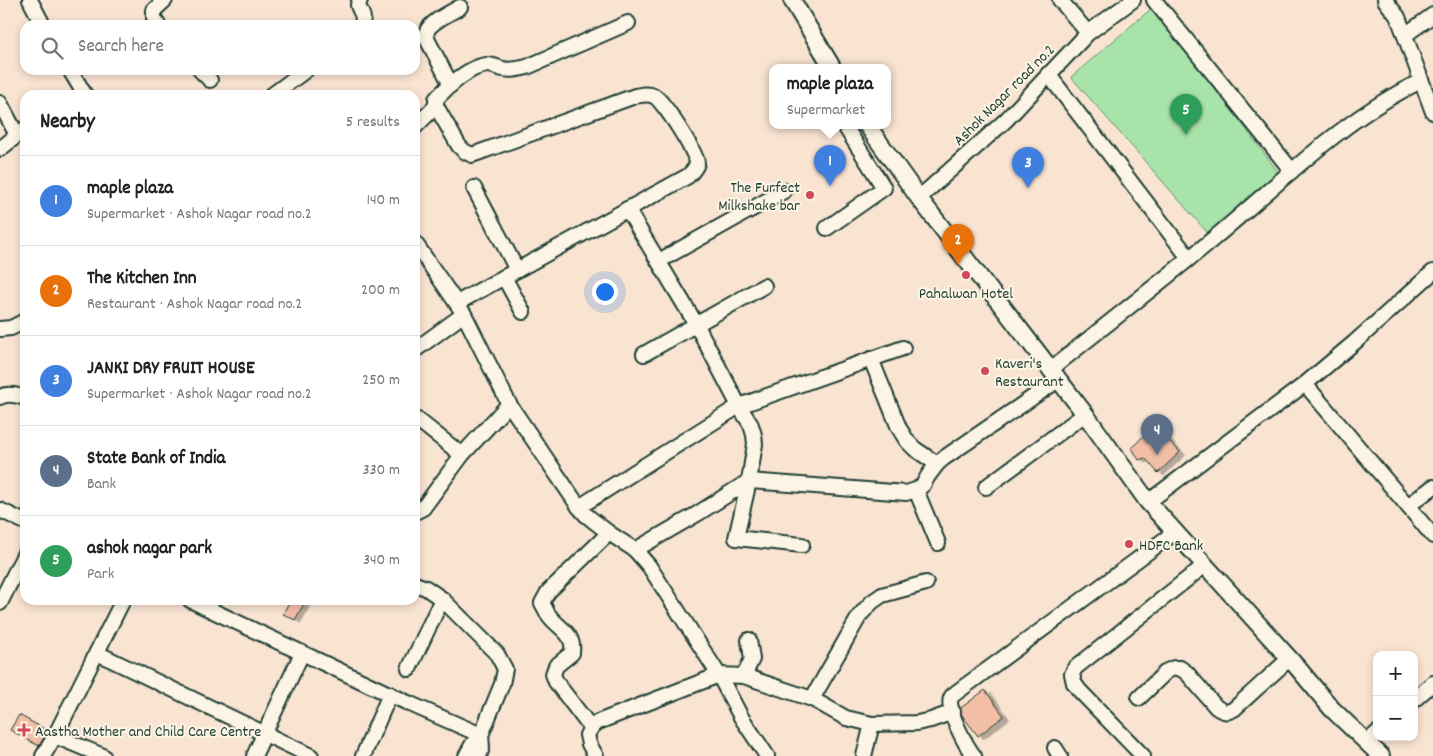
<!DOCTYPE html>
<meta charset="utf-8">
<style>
body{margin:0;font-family:Dekko,sans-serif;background:#f2f2f2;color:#222}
.controls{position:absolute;right:15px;bottom:15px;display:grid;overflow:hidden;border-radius:10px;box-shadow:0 2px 8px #0003}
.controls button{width:45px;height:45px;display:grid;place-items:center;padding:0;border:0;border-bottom:1px solid #e0e0e0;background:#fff;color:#222;font:25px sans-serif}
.you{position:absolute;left:604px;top:291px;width:18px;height:18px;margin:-12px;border:4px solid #fff;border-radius:50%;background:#1a73e8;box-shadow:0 0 0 8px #1a73e833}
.badge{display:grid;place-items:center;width:32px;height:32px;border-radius:50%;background:#2563eb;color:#fff;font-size:16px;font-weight:700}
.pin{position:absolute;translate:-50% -41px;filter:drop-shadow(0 1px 2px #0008)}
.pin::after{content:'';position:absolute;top:26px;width:18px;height:15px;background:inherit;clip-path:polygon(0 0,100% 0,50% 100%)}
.popup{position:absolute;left:769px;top:64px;width:122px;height:65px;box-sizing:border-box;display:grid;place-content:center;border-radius:10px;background:#fff;filter:drop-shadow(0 1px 4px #0005);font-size:16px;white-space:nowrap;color:#767676}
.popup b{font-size:19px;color:#222}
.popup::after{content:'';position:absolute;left:50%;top:100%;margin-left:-10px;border:10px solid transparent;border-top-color:#fff}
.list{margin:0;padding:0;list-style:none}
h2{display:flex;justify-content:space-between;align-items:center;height:65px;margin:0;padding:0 20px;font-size:21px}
h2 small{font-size:16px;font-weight:400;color:#767676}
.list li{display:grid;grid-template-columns:32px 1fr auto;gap:15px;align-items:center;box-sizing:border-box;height:90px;padding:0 20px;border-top:1px solid #e0e0e0}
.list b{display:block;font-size:19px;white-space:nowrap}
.list p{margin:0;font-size:16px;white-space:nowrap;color:#767676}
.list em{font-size:16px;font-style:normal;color:#767676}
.icon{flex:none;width:28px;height:28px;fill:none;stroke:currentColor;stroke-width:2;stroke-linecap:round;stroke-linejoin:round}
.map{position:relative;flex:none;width:1433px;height:756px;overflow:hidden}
.search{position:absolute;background:#fff;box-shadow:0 2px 8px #0003;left:20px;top:20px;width:400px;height:55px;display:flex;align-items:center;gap:12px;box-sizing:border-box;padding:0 18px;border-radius:15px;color:#767676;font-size:19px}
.panel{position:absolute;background:#fff;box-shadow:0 2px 8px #0003;left:20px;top:90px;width:400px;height:515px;border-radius:15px}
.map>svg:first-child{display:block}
.green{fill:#a8e4aa;stroke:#64906f}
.building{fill:#f3bea6;stroke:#1f3d34;filter:url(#shadow)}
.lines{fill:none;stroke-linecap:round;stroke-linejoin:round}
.minor-casing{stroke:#1f3d34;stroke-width:18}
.tertiary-casing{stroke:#1f3d34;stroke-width:20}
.minor{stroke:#fcf5e5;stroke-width:14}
.tertiary{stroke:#fcf5e5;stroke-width:16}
.poi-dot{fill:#d1495b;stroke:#fcf5e5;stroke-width:2}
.labels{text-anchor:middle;stroke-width:4;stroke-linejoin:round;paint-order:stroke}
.street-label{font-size:16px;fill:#1f3d34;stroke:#fcf5e5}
.poi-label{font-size:16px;fill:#1f3d34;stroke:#fcf5e5;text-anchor:start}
</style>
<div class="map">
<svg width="1433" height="756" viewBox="0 0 1433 756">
<defs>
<filter id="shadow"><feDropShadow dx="5.5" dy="3" stdDeviation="0" flood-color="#0004"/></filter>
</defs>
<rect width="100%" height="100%" fill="#f9e4d2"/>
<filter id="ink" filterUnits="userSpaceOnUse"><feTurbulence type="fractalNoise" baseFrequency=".02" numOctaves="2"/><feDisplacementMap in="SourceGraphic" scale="10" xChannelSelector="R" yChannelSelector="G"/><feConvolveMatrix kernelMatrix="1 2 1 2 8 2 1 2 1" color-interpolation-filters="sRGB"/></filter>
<g filter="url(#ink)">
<polygon class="green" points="1152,8 1219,93 1282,177 1213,239 1071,77"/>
<g class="building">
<polygon points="1145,434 1154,443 1165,437 1180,452 1158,473 1145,458 1139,460 1132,448"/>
<polygon points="290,600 306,600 295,620 283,614"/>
<polygon points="985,690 1004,716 978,736 958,710"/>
<polygon points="19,715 48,731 39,746 10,730"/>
</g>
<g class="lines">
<g class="minor-casing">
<g id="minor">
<polyline points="30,0 43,25"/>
<path d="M360,0L358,5C360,13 366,16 361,25"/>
<polyline points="1060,0 1088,33"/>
<polyline points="1154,0 1292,171"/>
<polyline points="1385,0 1398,17 1433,112"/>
<polyline points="158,25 154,18 154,10 165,0"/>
<polyline points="1405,35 1433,15"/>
<polyline points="70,70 85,95"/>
<polyline points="200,70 210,80"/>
<polyline points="1048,74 1189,258"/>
<path d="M451,85L427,39C427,36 426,34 427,31C430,22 452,12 460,7"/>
<polyline points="272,95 306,70"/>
<polyline points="0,103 17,135"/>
<polyline points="415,127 436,106"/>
<polyline points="0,149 25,129"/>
<polyline points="474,188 517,270"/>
<polyline points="919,198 1006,120 1088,33 1133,0"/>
<polyline points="627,209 696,324 739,406 751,425 754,435 755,444 749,481 736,538 802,545"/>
<polyline points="827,228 884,188 846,128 851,125"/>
<polyline points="415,243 464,314 509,404 579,507 586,515 609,533 635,550 649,566 719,675 741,717 767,756"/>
<polyline points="659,261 784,191"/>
<polyline points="1433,272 1355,342 1305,384 1433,536"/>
<polyline points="504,277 523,312"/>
<path d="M457,303L688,176C692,172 696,168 697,163C697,154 663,100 654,96C648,93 641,95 635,96L472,155L464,151L459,146L436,106V99C447,87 471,65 488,65C493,65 498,68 503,69C512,71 519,69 527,67L628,23"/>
<polyline points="0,329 11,328 25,321"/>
<polyline points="415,350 464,314"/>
<polyline points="644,354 764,286"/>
<polyline points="871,359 899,428 907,441 915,449 937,464"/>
<path d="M1050,370C1104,326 1160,283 1213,239C1280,183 1342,119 1421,81"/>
<path d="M0,397C8,393 17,395 25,398"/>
<polyline points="418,420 462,455"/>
<polyline points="986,487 1085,414"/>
<polyline points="916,490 938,543"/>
<polyline points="1148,502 1305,384"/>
<polyline points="1408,506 1433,487"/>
<polyline points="579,507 739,406 903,348"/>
<polyline points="0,510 25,522"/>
<polyline points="415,512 423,508 462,455 509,404"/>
<polyline points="635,550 697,514 749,481 906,493 916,490 923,485 928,476 937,464 944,458 1058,380"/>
<polyline points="415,584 426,588 442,599 497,654 505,669 502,684 481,735 472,745 466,756"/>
<polyline points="190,600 408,703 481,735"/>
<polyline points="0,603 25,553"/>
<polyline points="97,653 311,756"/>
<polyline points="409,669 442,599"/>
<polyline points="744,676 752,659 749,640"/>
<path d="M1139,698L1167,671L1174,668H1180L1187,673L1216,707C1223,712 1227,713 1234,709L1290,658"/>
<polyline points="812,699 860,615 872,602 882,595 926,583"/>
<polyline points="1414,700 1433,683"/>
<path d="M591,728L556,682L553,674L556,666L572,653C575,632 558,629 548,614C546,611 544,606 542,603L548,592L609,533"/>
<polyline points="55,736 103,756"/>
<polyline points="1367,742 1377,733"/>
<polyline points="1055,748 1060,756"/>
<polyline points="43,756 55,736 123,600"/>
<polyline points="254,756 302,653"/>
<polyline points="363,756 390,694"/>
<polyline points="479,756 482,748 481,735"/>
<polyline points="596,756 589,744 587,735 591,728 598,722 719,675 744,676 812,699 846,718 872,724 917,723 931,720 953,712"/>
<polyline points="864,756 872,724"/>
<path d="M974,756C966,746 946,709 951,698C952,695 955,694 957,692L1175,532"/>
<polyline points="1143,756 1079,690 1074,683 1072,674 1075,668 1205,565"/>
</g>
</g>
<g class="tertiary-casing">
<g id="tertiary">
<polyline points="792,0 832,67"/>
<polyline points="867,125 919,198 1085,414 1148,502 1297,667 1332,709 1381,756"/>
</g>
</g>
<use href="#minor" class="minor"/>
<use href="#tertiary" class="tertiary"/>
</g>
</g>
<g class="poi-dot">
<circle cx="810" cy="195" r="5"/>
<circle cx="966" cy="275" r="5"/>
<circle cx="985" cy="371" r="5"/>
<circle cx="1129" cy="544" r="5"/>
<path d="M21.5 722.5h5v5h5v5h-5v5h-5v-5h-5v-5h5z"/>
</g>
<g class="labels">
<g class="street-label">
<text transform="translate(1003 94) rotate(-45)" y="6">Ashok Nagar road no.2</text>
</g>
<g class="poi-label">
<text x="800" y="192" text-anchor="end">The Furfect<tspan x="800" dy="18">Milkshake bar</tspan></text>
<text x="966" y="298" text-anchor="middle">Pahalwan Hotel</text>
<text x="995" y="368">Kaveri's<tspan x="995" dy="18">Restaurant</tspan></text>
<text x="1139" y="550">HDFC Bank</text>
<text x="35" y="736">Aastha Mother and Child Care Centre</text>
</g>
</g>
</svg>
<div class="controls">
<button>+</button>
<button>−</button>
</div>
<div class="you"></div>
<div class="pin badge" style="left:830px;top:186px;background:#3f7fe0">1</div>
<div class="popup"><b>maple plaza</b>Supermarket</div>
<div class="pin badge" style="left:958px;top:265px;background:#e8710a">2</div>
<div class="pin badge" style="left:1028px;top:188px;background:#3f7fe0">3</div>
<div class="pin badge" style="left:1157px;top:455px;background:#5c6f8a">4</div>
<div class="pin badge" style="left:1186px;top:135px;background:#2e9e5b">5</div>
<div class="search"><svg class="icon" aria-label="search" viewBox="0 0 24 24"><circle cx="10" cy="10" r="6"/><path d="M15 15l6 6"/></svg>Search here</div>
<section class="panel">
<h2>Nearby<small>5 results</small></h2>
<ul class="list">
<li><span class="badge" style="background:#3f7fe0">1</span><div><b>maple plaza</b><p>Supermarket · Ashok Nagar road no.2</p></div><em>140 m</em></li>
<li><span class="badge" style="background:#e8710a">2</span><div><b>The Kitchen Inn</b><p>Restaurant · Ashok Nagar road no.2</p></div><em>200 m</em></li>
<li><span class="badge" style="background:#3f7fe0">3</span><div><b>JANKI DRY FRUIT HOUSE</b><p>Supermarket · Ashok Nagar road no.2</p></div><em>250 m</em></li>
<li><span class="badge" style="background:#5c6f8a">4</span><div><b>State Bank of India</b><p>Bank</p></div><em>330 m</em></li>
<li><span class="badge" style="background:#2e9e5b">5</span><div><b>ashok nagar park</b><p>Park</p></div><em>340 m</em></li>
</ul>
</section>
</div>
